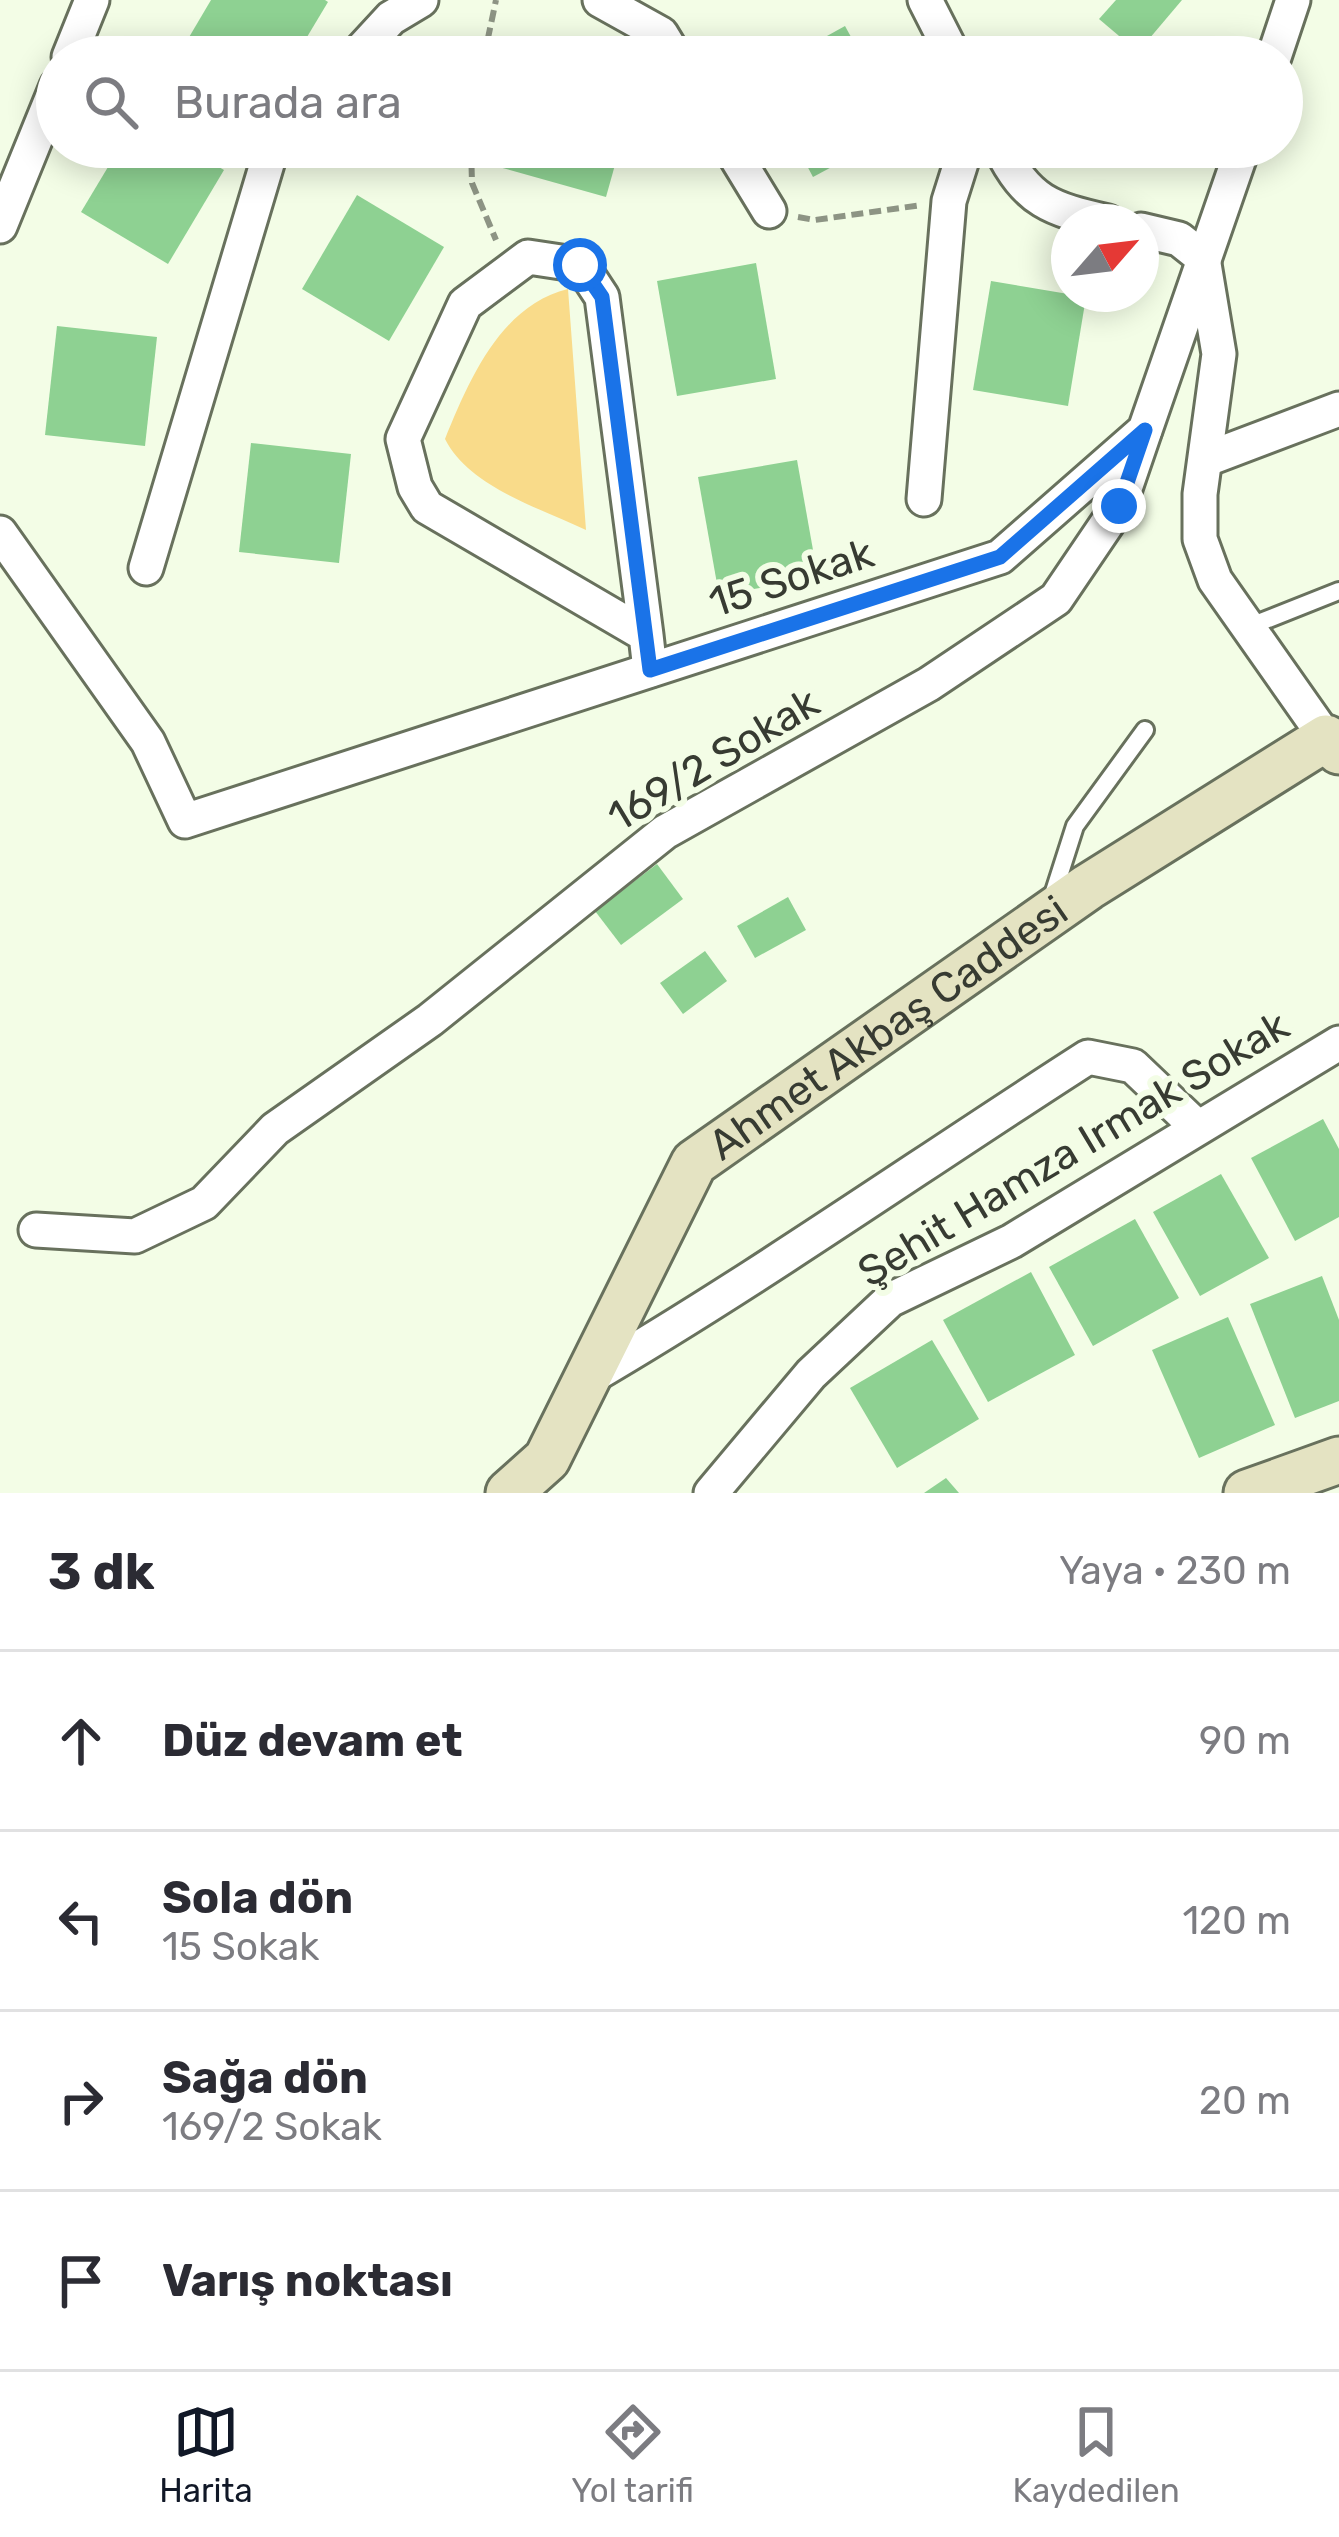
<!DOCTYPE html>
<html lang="tr">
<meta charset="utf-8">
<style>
body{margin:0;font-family:Rubik,sans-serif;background:#f2f2f3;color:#2b2b33}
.compass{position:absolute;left:1051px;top:204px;width:108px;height:108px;border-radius:50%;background:#fff;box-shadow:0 6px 30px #0003;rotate:62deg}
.stop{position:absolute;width:36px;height:36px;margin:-27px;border:9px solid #1a73e8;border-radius:50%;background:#fff}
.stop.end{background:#1a73e8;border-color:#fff;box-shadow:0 3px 12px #0008}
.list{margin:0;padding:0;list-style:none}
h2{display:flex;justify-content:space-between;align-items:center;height:156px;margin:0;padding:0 48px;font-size:51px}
h2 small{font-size:39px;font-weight:400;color:#7c7c81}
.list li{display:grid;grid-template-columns:78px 1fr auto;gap:36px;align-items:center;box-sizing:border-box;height:180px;padding:0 48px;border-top:3px solid #e1e1e2}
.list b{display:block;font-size:45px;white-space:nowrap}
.list p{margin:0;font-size:39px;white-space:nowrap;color:#7c7c81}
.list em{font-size:39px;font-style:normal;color:#7c7c81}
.icon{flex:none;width:66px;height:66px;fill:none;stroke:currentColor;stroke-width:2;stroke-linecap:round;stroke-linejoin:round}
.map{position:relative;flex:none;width:1339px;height:1493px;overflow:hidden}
.search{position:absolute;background:#fff;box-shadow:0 6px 30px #0003;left:36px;right:36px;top:36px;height:132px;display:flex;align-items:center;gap:30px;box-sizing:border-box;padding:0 42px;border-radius:66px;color:#7c7c81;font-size:45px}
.sheet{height:876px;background:#fff}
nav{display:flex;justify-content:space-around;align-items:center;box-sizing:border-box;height:168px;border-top:3px solid #e1e1e2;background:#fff;font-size:33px;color:#7c7c81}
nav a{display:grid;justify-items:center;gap:6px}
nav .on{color:#111827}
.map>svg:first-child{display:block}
.green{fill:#f9db8a}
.building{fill:#8ed192}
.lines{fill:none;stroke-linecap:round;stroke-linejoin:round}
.lane-casing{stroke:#68715d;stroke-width:22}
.street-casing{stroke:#68715d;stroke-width:39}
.secondary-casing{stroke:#68715d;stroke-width:51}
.path{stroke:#8d9484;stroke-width:6;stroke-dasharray:12 6;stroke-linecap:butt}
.lane{stroke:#fff;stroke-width:16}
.street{stroke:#fff;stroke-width:33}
.secondary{stroke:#e4e3c2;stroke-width:45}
.route{stroke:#1a73e8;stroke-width:15}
.labels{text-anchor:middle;stroke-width:12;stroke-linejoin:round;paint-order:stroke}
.street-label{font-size:42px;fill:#373b32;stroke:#f3fde6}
</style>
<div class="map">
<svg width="1339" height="1493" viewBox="0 0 1339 1493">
<rect width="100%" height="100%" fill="#f3fde6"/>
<path class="green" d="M568,289L586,530C540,508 469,487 445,439C469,380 501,305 568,289Z"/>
<g class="building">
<polygon points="211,0 325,0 328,2 295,57 207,57 185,44"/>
<polygon points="1116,0 1182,0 1138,52 1099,19"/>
<polygon points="845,26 862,57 789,57"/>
<polygon points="120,147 185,147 224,170 168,264 81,212"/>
<polygon points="505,147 620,147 606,197 499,167"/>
<polygon points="797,147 869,147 813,177"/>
<polygon points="357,195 444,247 389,341 302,289"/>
<polygon points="756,263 776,379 677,396 657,281"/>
<polygon points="991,281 1086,297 1068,406 973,390"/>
<polygon points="57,326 157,337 145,446 45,435"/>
<polygon points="251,443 351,454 339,563 239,552"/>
<polygon points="797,460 818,578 719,595 698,477"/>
<polygon points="657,864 683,899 621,945 595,911"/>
<polygon points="788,897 806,930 755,958 737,926"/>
<polygon points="705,951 727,981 683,1014 660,983"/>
<polygon points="1323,1119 1339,1149 1339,1217 1295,1241 1251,1158"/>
<polygon points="1221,1174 1269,1258 1200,1296 1153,1212"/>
<polygon points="1135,1219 1179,1298 1093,1346 1049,1267"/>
<polygon points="1031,1272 1075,1355 988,1402 943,1320"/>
<polygon points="1322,1276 1339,1320 1339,1401 1295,1418 1250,1304"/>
<polygon points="1228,1317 1275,1425 1199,1458 1152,1350"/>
<polygon points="932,1340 979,1419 897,1468 850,1388"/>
<polygon points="946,1478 959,1493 924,1493"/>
</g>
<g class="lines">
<g class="lane-casing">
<g id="lane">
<polyline points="1248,627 1339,591"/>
<polyline points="1051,901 1075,826 1145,730"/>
</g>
</g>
<g class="street-casing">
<g id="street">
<polyline points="600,0 661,34 675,57"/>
<polyline points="925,0 954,57"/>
<polyline points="69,57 92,0"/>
<polyline points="355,57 391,18 421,0"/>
<polyline points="1274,57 1293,0"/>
<polyline points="730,147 769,211"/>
<path d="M1000,147C1027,202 1051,209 1108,222"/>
<polyline points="0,226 57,86"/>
<polyline points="1141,230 1179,239 1203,258 1219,354 1200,494 1200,539 1215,580 1326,738"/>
<polyline points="1207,459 1339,409"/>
<polyline points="924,499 949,201 966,147"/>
<polyline points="0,533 148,742 185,821 1000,557 1145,430 1243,147"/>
<polyline points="146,568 272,147"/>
<polyline points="646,635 427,507 415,487 403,439 465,304 528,257 581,265 602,297 646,635 650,670"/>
<polyline points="36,1230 135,1236 204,1203 275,1129 430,1020 665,832 929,684 1056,599 1119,506 1144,433"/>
<path d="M587,1379C758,1279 921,1164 1088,1057L1133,1066L1196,1126"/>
<polyline points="711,1493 811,1374 890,1300 1012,1241 1339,1043"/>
</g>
</g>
<g class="secondary-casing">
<g id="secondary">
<path id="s1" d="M509,1493L547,1459L694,1163L1088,887L1326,738L1339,751"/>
<polyline points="1247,1493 1339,1460"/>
</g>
</g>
<g class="path">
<polyline points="484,57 496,0"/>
<polyline points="471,147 472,183 496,240"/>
<polyline points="798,217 815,220 922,205"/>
</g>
<use href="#lane" class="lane"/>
<use href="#street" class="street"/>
<use href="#secondary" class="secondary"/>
</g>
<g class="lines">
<polyline class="route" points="580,265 602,297 650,670 1000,557 1145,430 1119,506"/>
</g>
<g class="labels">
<g class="street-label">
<text transform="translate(791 577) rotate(-18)" y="15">15 Sokak</text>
<text transform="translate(713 759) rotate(-31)" y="15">169/2 Sokak</text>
<text dy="15" stroke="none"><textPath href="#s1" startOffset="618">Ahmet Akbaş Caddesi</textPath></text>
<text transform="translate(1073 1148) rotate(-31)" y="15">Şehit Hamza Irmak Sokak</text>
</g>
</g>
</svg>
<svg class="compass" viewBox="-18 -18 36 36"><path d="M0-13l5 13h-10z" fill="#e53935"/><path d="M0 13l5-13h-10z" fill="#7c7c81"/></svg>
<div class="stop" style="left:580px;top:265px"></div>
<div class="stop end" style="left:1119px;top:506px"></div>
<div class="search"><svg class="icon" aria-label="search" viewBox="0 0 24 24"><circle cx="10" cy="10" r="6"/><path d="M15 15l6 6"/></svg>Burada ara</div>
</div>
<section class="sheet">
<h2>3 dk<small>Yaya · 230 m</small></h2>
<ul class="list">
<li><svg class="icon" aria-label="ahead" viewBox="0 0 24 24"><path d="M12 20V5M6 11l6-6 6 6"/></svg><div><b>Düz devam et</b></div><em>90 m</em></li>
<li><svg class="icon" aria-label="left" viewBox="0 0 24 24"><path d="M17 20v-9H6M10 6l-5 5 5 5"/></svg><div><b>Sola dön</b><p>15 Sokak</p></div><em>120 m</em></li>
<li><svg class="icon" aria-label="right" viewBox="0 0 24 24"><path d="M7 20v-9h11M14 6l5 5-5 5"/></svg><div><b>Sağa dön</b><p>169/2 Sokak</p></div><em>20 m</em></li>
<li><svg class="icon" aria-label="arrive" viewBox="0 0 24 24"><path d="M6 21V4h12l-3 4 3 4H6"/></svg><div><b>Varış noktası</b></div></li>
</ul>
</section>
<nav>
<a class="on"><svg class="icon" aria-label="map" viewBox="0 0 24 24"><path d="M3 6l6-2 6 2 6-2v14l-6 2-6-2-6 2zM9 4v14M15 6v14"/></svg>Harita</a>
<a><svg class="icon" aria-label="directions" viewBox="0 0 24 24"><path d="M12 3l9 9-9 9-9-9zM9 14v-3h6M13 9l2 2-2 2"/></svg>Yol tarifi</a>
<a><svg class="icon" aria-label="saved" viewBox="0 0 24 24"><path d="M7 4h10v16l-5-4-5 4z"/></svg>Kaydedilen</a>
</nav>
